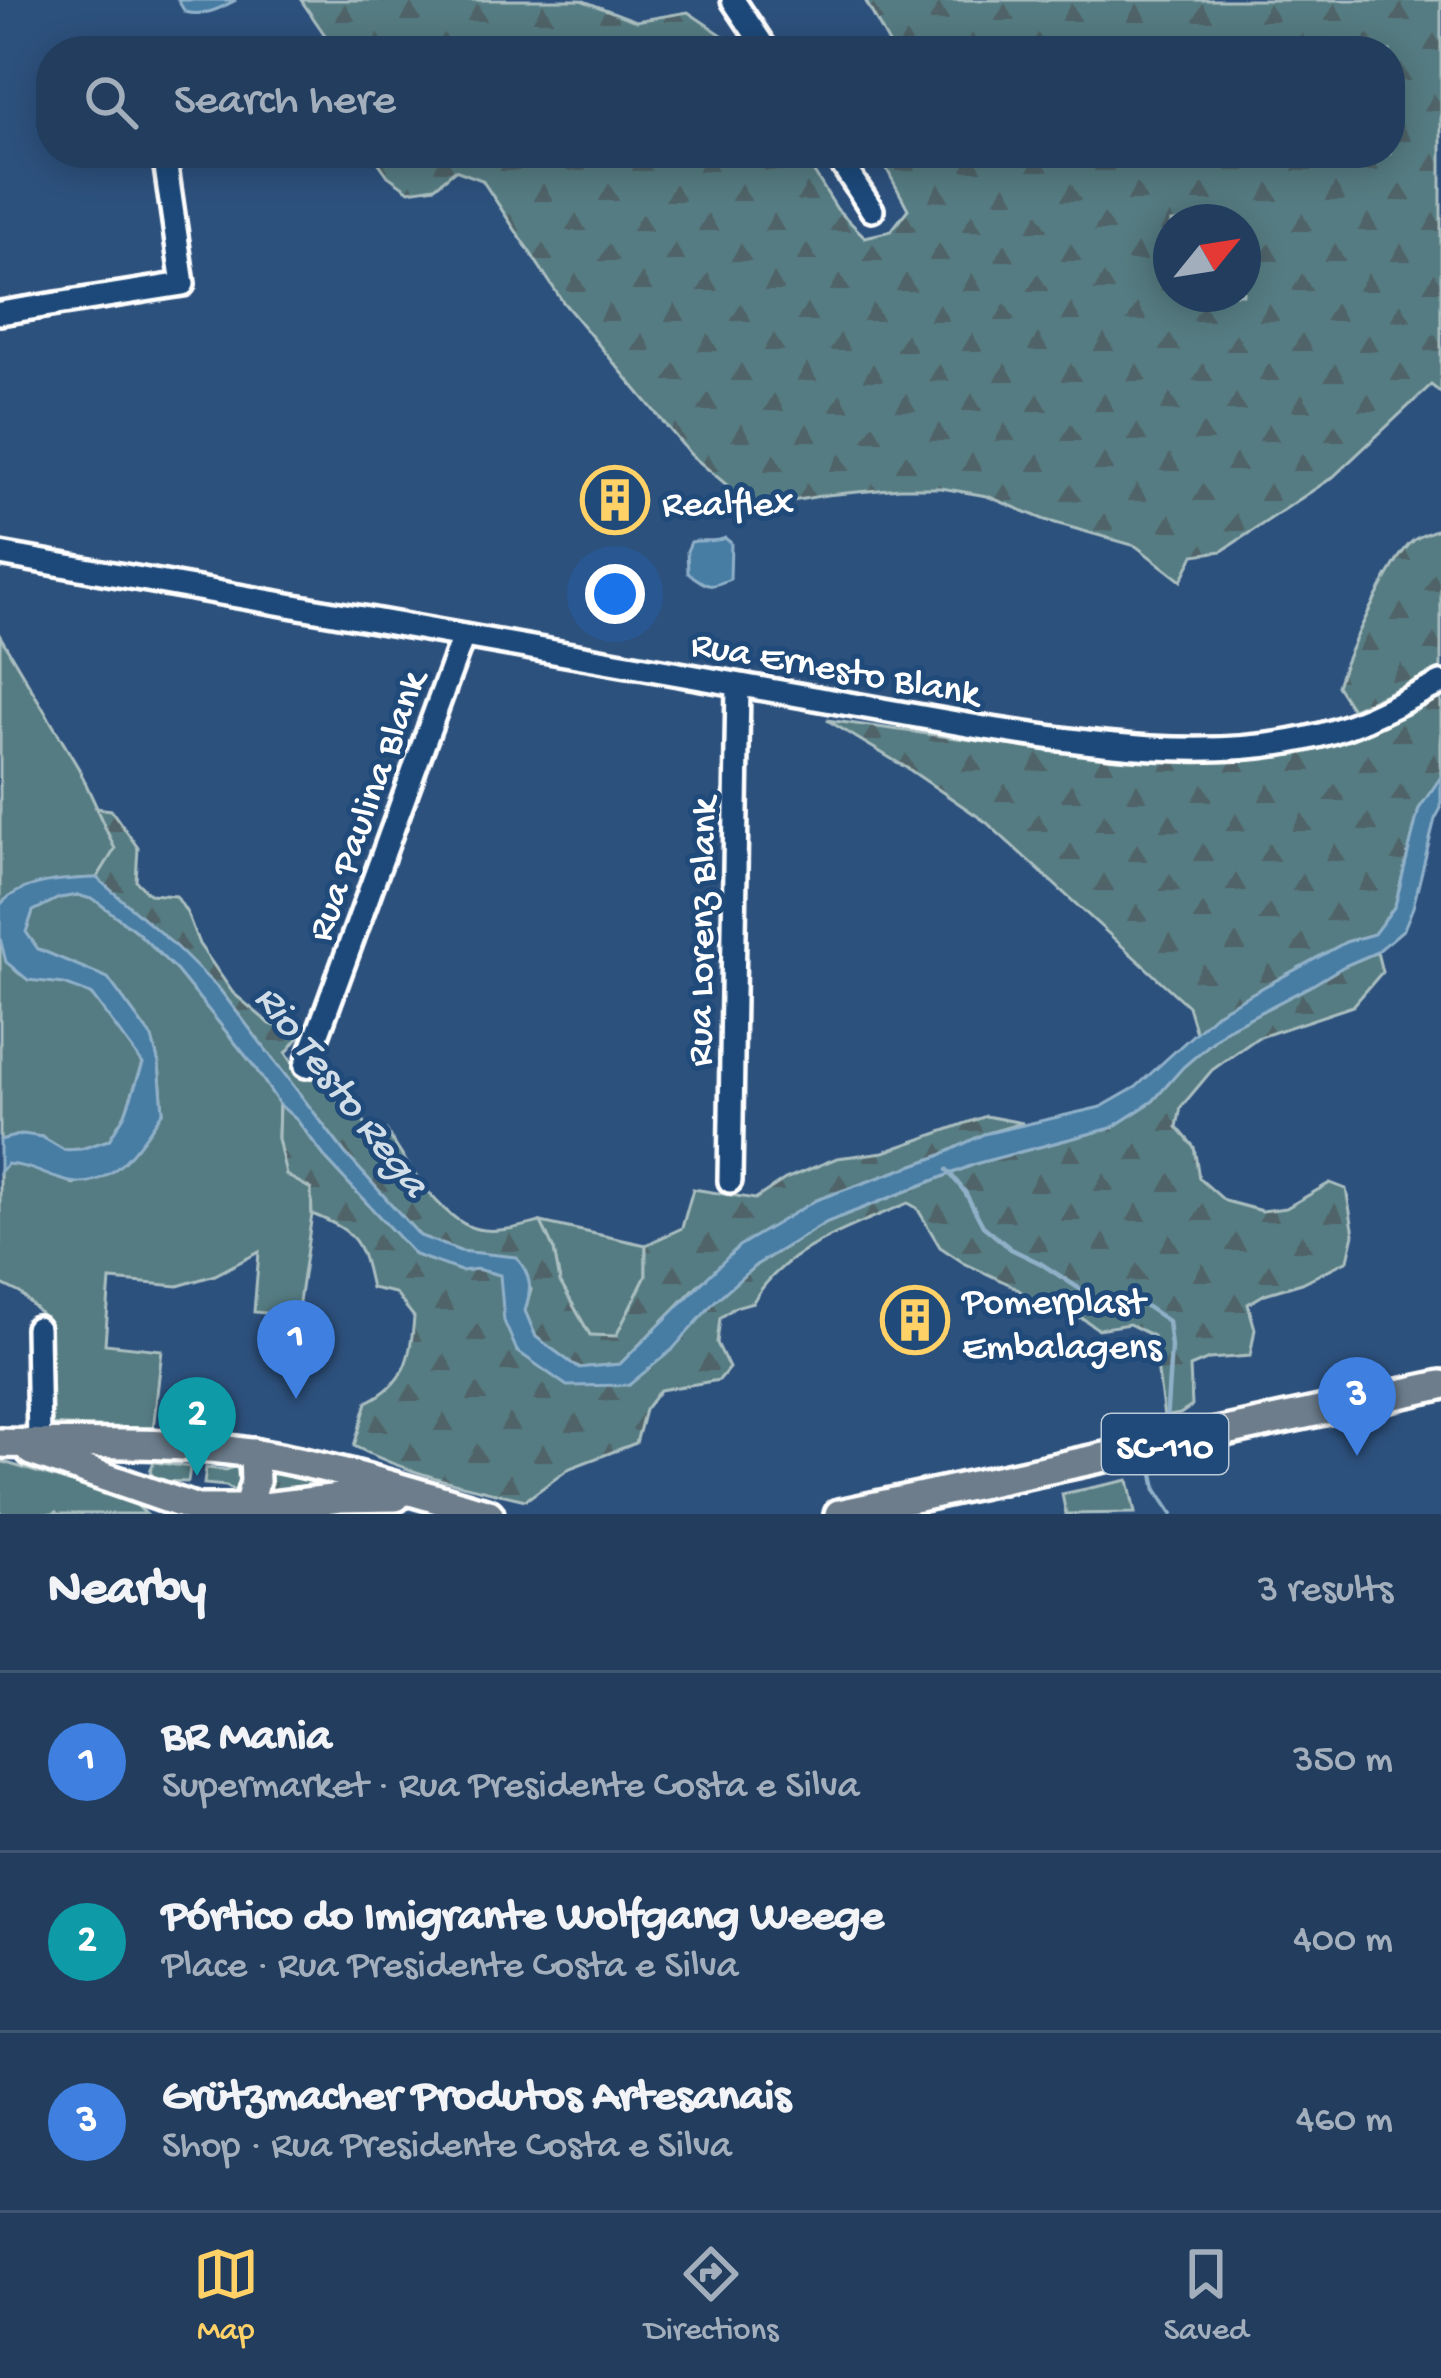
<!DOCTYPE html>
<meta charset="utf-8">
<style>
body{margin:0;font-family:"Gochi Hand",sans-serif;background:#2a4464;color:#f1f3f6}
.compass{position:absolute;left:1153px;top:204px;width:108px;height:108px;border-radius:50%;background:#223d5e;box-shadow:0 6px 30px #0003;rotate:60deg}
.you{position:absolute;left:615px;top:594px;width:42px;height:42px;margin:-30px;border:9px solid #fff;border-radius:50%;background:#1a73e8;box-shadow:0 0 0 18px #1a73e833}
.badge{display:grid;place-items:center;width:78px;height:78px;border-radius:50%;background:#ffd166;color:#fff;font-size:39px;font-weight:700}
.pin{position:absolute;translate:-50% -99px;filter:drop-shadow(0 3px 6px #0008)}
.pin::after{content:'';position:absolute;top:63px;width:42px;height:36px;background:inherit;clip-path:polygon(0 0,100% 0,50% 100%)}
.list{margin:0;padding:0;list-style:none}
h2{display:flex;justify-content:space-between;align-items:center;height:156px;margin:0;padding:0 48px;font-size:51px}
h2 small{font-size:39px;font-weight:400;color:#a2aebc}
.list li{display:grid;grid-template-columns:78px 1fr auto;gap:36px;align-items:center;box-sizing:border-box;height:180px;padding:0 48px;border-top:3px solid #3f5673}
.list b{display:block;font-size:45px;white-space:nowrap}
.list p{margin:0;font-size:39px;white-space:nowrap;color:#a2aebc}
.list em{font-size:39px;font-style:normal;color:#a2aebc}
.icon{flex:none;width:66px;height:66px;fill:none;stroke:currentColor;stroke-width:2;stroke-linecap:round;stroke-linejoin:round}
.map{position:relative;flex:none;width:1441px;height:1514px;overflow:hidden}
.search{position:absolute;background:#223d5e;box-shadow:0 6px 30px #0003;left:36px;right:36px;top:36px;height:132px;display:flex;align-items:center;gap:30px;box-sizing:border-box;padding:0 42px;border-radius:48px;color:#a2aebc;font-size:45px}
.sheet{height:696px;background:#223d5e}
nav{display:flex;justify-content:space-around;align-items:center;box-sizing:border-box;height:168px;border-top:3px solid #3f5673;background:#223d5e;font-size:33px;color:#a2aebc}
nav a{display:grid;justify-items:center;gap:6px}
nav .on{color:#ffd166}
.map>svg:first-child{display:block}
.grass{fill:#557c82;stroke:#aabec0;stroke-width:3}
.forest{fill:url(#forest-firs);stroke:#aabec0;stroke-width:3;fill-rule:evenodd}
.park{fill:url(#park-tufts);stroke:#aabec0;stroke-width:3}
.water{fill:#467ba3;stroke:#90b0c8;stroke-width:3}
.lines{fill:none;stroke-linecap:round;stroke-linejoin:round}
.stream{stroke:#90b0c8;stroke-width:4.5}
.minor-casing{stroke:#fff;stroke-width:30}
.major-casing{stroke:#fff;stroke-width:36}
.minor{stroke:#1f4a7a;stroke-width:21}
.major{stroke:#6d7d8c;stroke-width:27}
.labels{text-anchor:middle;stroke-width:10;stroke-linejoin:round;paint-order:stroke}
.shield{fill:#1f4a7a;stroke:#bcc9d7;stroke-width:3}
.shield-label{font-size:36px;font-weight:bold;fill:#fff}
.poi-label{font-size:39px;fill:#fff;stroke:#1f4a7a;text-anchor:start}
.street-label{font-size:39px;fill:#fff;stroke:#1f4a7a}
.water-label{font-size:42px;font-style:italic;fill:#d1dee8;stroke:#1f4a7a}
</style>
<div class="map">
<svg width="1441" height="1514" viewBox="0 0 1441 1514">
<defs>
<pattern id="forest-firs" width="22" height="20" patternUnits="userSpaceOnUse" patternTransform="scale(3)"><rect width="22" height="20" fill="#557c82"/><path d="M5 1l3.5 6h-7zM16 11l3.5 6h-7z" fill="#506467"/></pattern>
<pattern id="park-tufts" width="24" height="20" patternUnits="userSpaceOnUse" patternTransform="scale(3)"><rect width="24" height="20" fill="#557c82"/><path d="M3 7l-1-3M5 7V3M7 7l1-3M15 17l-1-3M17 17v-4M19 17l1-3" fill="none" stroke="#506467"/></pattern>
</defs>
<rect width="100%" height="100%" fill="#2d517d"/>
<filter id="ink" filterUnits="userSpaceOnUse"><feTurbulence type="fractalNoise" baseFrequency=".00833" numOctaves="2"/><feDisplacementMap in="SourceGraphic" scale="24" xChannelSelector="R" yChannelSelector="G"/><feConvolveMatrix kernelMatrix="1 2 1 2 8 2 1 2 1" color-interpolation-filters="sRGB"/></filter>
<g filter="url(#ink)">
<g class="grass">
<path d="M0,636L79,769L116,849L97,878C71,878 17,886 0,905Z"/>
<polygon points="78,895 95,900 137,932 177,971 254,1066 279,1104 278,1138 311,1189 312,1214 297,1316 254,1312 259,1252 215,1275 178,1286 110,1280 105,1344 162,1350 153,1430 47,1425 45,1318 20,1293 0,1283 0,1172 7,1164 29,1166 74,1184 163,1111 159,1064 152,1038 108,979 38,949 26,932 33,911 59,898"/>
<path d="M0,938C15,1002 51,967 90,994C104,1004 132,1047 143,1063L125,1114L109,1140L81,1149L64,1150L42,1137L23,1135L0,1140Z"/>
<polygon points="541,1222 646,1245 646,1276 616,1337 590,1335 560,1282 554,1251"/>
<polygon points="0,1461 119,1497 134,1503 146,1514 57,1514 56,1512 53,1514 0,1514"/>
<polygon points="154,1462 190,1467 188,1482 155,1481 150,1471"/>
<polygon points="237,1466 240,1482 236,1492 226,1486 204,1484 206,1468 226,1470"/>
<polygon points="1128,1480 1135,1513 1066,1514 1062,1494"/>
</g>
<g class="forest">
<polygon points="301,0 581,0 636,21 688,12 731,41 738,51 336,51"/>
<path d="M865,0H1441V393L1431,385L1333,477L1222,551L1194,555L1181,581L1136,546L1045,520L987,496L941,488H900L826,495L754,508L691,455L563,302L482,180L455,170L435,187L409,191L388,176L372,153H802L837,209L865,237L891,231L908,209L882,160L887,153H1390V51H893ZM1171,222H1243V294H1171Z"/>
<path d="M1441,528V669L1352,709L1337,686C1346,656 1391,558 1414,540C1421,535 1433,531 1441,528Z"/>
<polygon points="1441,695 1441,777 1419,809 1395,906 1374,934 1346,942 1218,1012 1196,1033 1188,1006 986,822 910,770 827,720 1050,751 1186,755 1309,747 1353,738"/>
<path d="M96,808L111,810L138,848L136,881L149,894L176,896L187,913L199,944L233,993L270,1024L301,1035L286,1053L301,1075L335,1084V1099L362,1114L367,1132L386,1130C405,1161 445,1228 484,1230C503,1232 523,1226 541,1222L554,1250L560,1282L590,1335L616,1336L646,1276V1245L682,1228L693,1189L755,1199L785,1179L837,1158L884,1152L986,1116L1023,1123L984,1134L939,1156L816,1200L697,1286L620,1364L578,1368L536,1337L525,1311L531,1290L516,1258L460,1251L420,1236L345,1153L220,990L97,878L115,849Z"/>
<path d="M1377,952L1382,972L1353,1006L1257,1038L1212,1070L1181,1107L1177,1127L1194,1147L1199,1178L1225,1201L1262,1211L1286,1208L1330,1183L1346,1189L1354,1234L1348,1260L1302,1283L1265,1294L1248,1304L1255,1329L1250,1356L1209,1359L1190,1367L1192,1406L1180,1414L1164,1417L1153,1336L1129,1324L1098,1329L1082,1318L1056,1316L1013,1286L964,1263L940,1247L917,1208L908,1203C853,1227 783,1248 753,1302L735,1307L720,1318L717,1343L729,1368L719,1380L660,1390L645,1410L636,1443L570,1468L526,1500C468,1487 407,1474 354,1446L367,1402C405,1384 411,1358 414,1317L395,1293L371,1288C361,1241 357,1232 312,1214L311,1189L286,1175L278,1138L279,1104L297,1120L328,1161L415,1255L461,1271L477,1269L500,1275L517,1351L629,1385L716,1299L756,1265L827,1222L978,1163L1111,1128L1153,1101L1183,1067L1226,1030L1314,984L1344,966Z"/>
</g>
<polygon class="park" points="265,1463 359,1482 264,1496"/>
<g class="water">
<path d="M178,0H236C219,9 204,17 185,12Z"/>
<path d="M725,538L731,543L730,579C706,590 708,586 688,573L687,551L691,542C703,539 714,543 725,538Z"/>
<path d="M1441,777V808L1435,819L1413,907L1404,929L1377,952L1344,966L1314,984L1226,1030L1183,1067L1153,1101L1111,1128L978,1163L827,1222L756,1265L716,1300L672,1350L629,1385L567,1386L517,1351L504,1321L500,1275L477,1269L461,1271L415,1255L328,1161L297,1120L279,1104L254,1066L177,971L137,932L95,900L78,895L59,898L33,911L26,932L38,949L108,978L152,1038L159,1064L163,1111C144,1140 112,1191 70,1182C46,1177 34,1166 7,1164L0,1172V1140L23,1134L42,1137L64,1150L81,1149L109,1140L125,1114L143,1064L91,994L64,984L28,980L6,962L0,938V905C22,880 65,879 97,878L171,942L220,990L345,1153L420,1236L460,1251L516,1257C532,1276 532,1288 525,1311L536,1337L578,1368L620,1364L739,1246L816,1200L939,1156L984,1134L1101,1107L1136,1087L1218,1012L1346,942L1374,934L1395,906L1419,809Z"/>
</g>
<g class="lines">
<g class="stream">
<polyline points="947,1170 965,1192 983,1226 1011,1249 1040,1263 1100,1302 1135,1299 1168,1321 1171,1347 1166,1423"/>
<polyline points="1152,1468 1156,1490 1172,1514"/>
</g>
<g class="minor-casing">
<g id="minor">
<polyline points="733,0 767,51"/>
<polyline points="835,153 872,210"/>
<polyline points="0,313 183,284 164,153"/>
<path d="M0,554L979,727C1087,744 1215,763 1321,735C1363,724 1402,701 1441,683"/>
<polyline points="306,1066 463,636"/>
<polyline points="730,1181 738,685"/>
<polyline points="37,1328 39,1443"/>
</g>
</g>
<g class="major-casing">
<g id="major">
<path d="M0,1443C85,1445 173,1440 257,1454C336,1467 412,1492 489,1514"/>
<polyline points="31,1451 197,1509 247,1509 340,1498 396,1497"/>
<polyline points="247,1509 255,1482 254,1453"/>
<polyline points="839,1514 1441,1385"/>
</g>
</g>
<use href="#minor" class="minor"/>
<use href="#major" class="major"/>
</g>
</g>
<defs>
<g id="building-ring" transform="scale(3.45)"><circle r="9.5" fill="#1f4a7a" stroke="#ffd166" stroke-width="1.5"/><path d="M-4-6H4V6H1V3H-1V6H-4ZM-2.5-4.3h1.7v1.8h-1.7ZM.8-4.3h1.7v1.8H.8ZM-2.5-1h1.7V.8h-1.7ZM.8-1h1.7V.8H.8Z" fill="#ffd166"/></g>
</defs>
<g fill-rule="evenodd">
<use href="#building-ring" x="615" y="500"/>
<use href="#building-ring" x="915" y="1320"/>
</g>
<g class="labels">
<rect class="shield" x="1102" y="1414" width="126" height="60" rx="9"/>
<g class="shield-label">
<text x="1165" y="1457">SC-110</text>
</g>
<g class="poi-label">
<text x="662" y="514">Realflex</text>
<text x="962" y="1312">Pomerplast<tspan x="962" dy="45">Embalagens</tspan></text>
</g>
<g class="street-label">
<text transform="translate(836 665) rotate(10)" y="14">Rua Ernesto Blank</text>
<text transform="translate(363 805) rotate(-70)" y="14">Rua Paulina Blank</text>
<text transform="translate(698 932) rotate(-89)" y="14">Rua Lorenz Blank</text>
</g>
<g class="water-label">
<text transform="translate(345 1088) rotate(52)" y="15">Rio Testo Rega</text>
</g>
</g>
</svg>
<svg class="compass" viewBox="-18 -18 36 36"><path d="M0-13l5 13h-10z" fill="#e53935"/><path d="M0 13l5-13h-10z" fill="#a2aebc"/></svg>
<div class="you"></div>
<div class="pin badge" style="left:296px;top:1399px;background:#3f7fe0">1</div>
<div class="pin badge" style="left:197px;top:1476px;background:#0f9aa8">2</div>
<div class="pin badge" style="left:1357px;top:1456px;background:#3f7fe0">3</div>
<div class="search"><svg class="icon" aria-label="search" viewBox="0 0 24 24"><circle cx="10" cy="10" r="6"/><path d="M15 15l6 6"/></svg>Search here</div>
</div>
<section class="sheet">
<h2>Nearby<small>3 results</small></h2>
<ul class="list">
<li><span class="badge" style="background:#3f7fe0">1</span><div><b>BR Mania</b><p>Supermarket · Rua Presidente Costa e Silva</p></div><em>350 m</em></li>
<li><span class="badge" style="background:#0f9aa8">2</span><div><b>Pórtico do Imigrante Wolfgang Weege</b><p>Place · Rua Presidente Costa e Silva</p></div><em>400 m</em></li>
<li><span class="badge" style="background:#3f7fe0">3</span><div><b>Grützmacher Produtos Artesanais</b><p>Shop · Rua Presidente Costa e Silva</p></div><em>460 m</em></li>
</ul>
</section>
<nav>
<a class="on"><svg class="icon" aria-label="map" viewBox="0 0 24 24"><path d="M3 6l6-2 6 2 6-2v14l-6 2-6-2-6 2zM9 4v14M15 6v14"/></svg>Map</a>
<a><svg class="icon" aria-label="directions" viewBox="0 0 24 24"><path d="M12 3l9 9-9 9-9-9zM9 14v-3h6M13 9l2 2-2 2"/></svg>Directions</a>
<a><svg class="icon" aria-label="saved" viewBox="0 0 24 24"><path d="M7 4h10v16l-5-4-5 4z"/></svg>Saved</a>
</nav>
